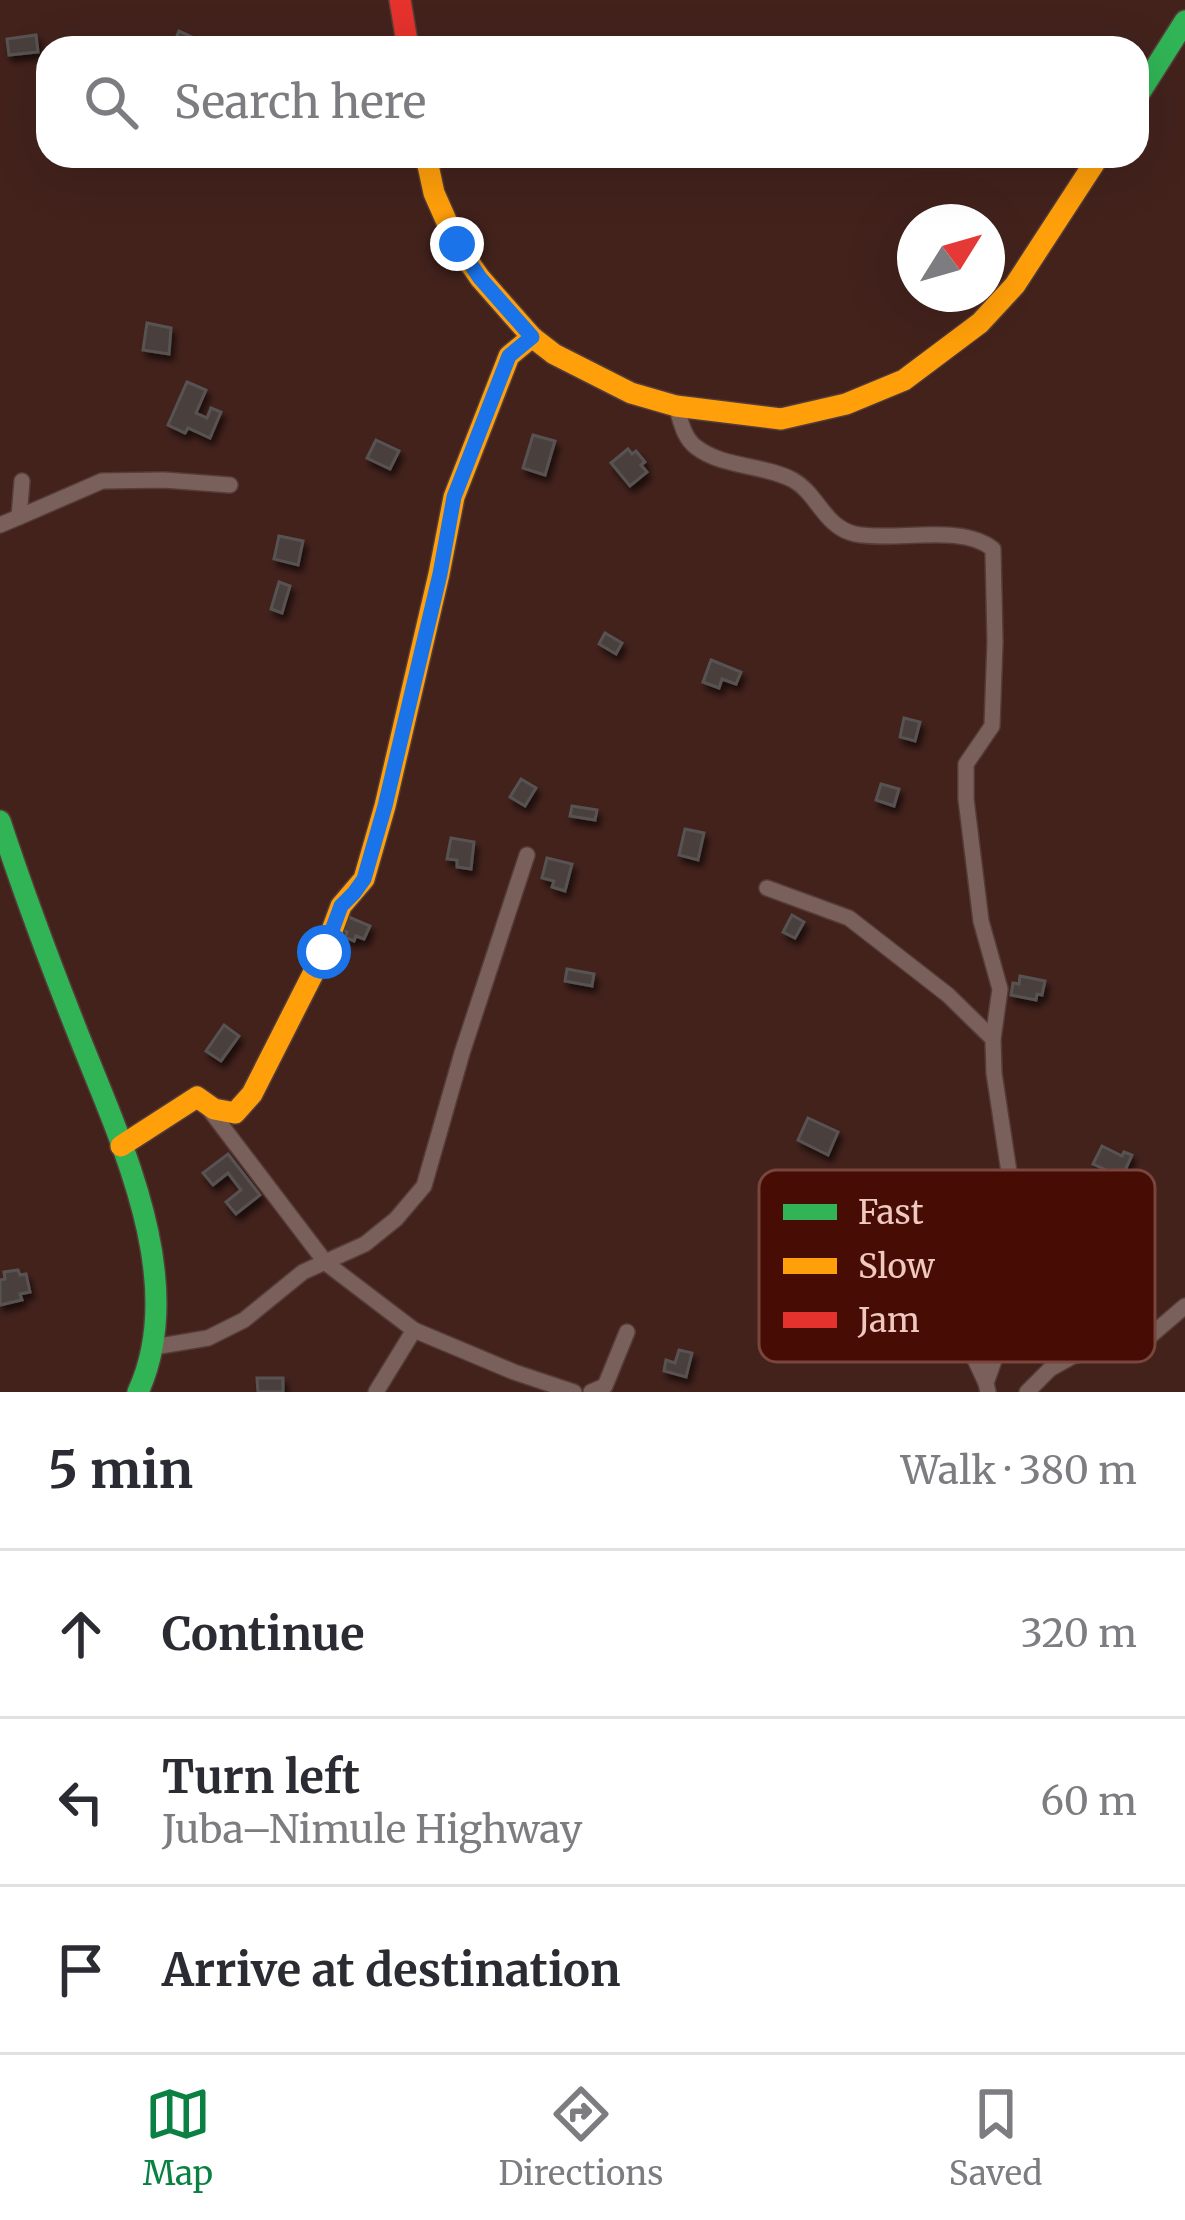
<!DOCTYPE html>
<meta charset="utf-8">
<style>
body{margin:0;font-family:Merriweather,serif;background:#f7f7f7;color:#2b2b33}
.compass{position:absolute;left:897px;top:204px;width:108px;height:108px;border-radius:50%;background:#fff;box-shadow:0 12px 48px #0002;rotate:53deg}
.stop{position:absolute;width:36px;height:36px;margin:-27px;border:9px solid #1a73e8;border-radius:50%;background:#fff}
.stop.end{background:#1a73e8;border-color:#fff;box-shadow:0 3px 12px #0008}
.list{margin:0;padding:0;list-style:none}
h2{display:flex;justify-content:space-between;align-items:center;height:156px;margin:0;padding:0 48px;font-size:51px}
h2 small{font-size:39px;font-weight:400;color:#7c7c81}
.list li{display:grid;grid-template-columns:78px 1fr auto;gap:36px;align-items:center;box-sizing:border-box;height:168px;padding:0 48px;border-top:3px solid #e1e1e2}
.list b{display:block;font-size:45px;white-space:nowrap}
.list p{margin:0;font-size:39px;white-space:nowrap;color:#7c7c81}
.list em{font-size:39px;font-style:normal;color:#7c7c81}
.icon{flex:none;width:66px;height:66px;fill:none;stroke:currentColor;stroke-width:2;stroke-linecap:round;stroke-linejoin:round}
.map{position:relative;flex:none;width:1185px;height:1392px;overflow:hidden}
.search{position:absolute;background:#fff;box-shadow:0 12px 48px #0002;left:36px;right:36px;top:36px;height:132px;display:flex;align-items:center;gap:30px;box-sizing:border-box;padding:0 42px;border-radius:36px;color:#7c7c81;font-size:45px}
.sheet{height:660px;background:#fff}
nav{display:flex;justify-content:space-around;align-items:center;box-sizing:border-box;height:168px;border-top:3px solid #e1e1e2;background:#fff;font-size:33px;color:#7c7c81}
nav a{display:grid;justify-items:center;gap:6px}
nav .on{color:#0b8043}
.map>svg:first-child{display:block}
.building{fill:#483f3e;stroke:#595352;stroke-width:3;filter:url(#shadow)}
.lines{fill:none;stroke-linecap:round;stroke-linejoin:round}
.street-casing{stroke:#563c38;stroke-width:18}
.fast-casing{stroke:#563c38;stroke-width:24}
.slow-casing{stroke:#563c38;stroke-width:24}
.jam-casing{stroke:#563c38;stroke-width:24}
.street{stroke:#7a605b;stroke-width:15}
.fast{stroke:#30b455;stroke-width:21}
.slow{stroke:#ff9f0a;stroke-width:21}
.jam{stroke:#e5322d;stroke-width:21}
.route{stroke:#1a73e8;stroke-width:15}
.key{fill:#470c03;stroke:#79453c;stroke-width:3}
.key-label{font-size:33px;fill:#efc9c0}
</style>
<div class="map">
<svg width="1185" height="1392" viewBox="0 0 1185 1392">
<defs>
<filter id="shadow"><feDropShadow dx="3.5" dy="6" stdDeviation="3" flood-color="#0009"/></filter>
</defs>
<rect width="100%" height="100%" fill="#43221c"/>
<g class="building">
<polygon points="179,31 203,42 201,48 172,48"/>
<polygon points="36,35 38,52 9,55 7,39"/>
<polygon points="147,323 171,328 169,354 143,350"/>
<polygon points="187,382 206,390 196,413 207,418 211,408 221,412 210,438 188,428 185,433 168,425"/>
<polygon points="533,435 555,441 545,475 523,468"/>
<polygon points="376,440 399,451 390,469 367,458"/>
<polygon points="628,449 632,454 636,451 645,462 641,465 647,472 630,486 611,463"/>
<polygon points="279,536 303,541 298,565 274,559"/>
<polygon points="279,582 290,586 282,613 271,609"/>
<polygon points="605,633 622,643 616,654 599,644"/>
<polygon points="711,660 741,672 736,684 722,679 719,688 703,682"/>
<polygon points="904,718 920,722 915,741 900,737"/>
<polygon points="521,779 536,788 525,806 510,797"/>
<polygon points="881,784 899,789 894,806 876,800"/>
<polygon points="572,806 597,810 595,820 570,816"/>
<polygon points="685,829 704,833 698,860 679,855"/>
<polygon points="451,838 474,842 471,869 457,867 457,860 447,859"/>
<polygon points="547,858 572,864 565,891 552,887 554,881 542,878"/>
<polygon points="344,915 370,926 364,939 356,936 354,941 345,937 347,932 339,928"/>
<polygon points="792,915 804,922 795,938 783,932"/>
<polygon points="567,969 594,974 592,986 565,981"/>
<polygon points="1020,976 1045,981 1042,995 1037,994 1036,1000 1011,995 1013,983 1019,984"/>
<polygon points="224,1025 239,1036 221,1061 206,1051"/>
<polygon points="808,1118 838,1132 828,1155 798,1140"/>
<polygon points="1102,1146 1122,1156 1124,1152 1132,1155 1118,1186 1100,1177 1104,1169 1093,1164"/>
<polygon points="228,1154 260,1195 236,1214 226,1202 241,1190 228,1173 213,1185 203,1173"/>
<polygon points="18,1270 20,1275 26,1274 30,1292 20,1294 22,1300 0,1305 0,1280 5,1279 4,1272"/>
<polygon points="679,1350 692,1353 686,1377 664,1371 666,1360 675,1363"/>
<polygon points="257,1378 283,1378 283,1392 258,1392"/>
</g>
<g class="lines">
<g class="street-casing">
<g id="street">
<path d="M676,406C681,421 683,437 696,447C723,468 763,464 793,480C818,494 824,527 855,534C894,542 962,523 993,549L995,642L992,726L966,764V799L981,921L1000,989L993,1039"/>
<polyline points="22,481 19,517 102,481 164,480 230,485"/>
<polyline points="0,525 19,517"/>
<polyline points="767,888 849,918 948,995 993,1039 994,1073 1019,1238 1001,1341 986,1383 988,1392"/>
<polyline points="209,1109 326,1263 414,1330 376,1392"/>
<polyline points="872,1236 924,1249 939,1261 955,1301 963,1334 986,1383"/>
<polyline points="414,1330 514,1372 574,1392"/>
<polyline points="154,1347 208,1338 244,1320 303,1272 365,1244 396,1219 424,1186 462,1053 527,855"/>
<polyline points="591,1392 605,1386 627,1332"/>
<polyline points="1027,1392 1050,1369 1073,1356 1149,1337 1185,1306"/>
</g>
</g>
<g class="fast-casing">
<g id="fast">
<polyline points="1137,97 1185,21"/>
<path d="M0,821C22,888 47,955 73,1021C115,1130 191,1277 138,1392"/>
</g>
</g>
<g class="slow-casing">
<g id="slow">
<polyline points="426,156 434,193 457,245 480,278 532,337 554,354 631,393 676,406 781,419 846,404 904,380 980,323 1015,285 1099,156"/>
<polyline points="121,1146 197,1097 214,1109 235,1113 252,1094 324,952 341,906 364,879 385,806 439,574 454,497 509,356 532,337"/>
</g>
</g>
<g class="jam-casing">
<polyline id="jam" points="400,0 408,48"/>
</g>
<use href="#street" class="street"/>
<use href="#fast" class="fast"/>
<use href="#slow" class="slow"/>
<use href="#jam" class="jam"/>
</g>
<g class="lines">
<polyline class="route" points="324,952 341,906 354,893 364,879 385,806 440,574 454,497 509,356 532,337 480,278 457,244"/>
</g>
<rect x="759" y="1170" width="396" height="192" rx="18" class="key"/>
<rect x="783" y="1204" width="54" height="16" fill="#30b455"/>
<rect x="783" y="1258" width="54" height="16" fill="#ff9f0a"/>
<rect x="783" y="1312" width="54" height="16" fill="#e5322d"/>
<g class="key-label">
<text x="858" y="1224">Fast</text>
<text x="858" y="1278">Slow</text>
<text x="858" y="1332">Jam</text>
</g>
</svg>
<svg class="compass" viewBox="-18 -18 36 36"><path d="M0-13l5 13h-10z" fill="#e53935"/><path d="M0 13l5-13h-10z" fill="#7c7c81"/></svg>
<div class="stop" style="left:324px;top:952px"></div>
<div class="stop end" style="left:457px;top:244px"></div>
<div class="search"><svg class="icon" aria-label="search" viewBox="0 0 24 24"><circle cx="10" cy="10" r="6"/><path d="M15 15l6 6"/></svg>Search here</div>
</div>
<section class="sheet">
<h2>5 min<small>Walk · 380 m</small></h2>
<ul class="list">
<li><svg class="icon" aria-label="ahead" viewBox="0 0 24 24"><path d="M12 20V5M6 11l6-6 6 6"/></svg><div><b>Continue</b></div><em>320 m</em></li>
<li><svg class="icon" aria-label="left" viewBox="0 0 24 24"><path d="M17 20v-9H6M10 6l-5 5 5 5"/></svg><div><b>Turn left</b><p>Juba–Nimule Highway</p></div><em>60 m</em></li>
<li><svg class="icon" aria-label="arrive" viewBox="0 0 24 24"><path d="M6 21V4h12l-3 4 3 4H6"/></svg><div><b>Arrive at destination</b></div></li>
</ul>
</section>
<nav>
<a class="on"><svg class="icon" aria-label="map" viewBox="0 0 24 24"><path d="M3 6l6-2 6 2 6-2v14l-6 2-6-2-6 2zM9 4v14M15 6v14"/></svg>Map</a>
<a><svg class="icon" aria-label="directions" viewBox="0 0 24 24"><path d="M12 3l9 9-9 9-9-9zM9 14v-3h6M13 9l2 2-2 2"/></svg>Directions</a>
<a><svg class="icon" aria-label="saved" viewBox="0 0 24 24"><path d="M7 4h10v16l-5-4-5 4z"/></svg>Saved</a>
</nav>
